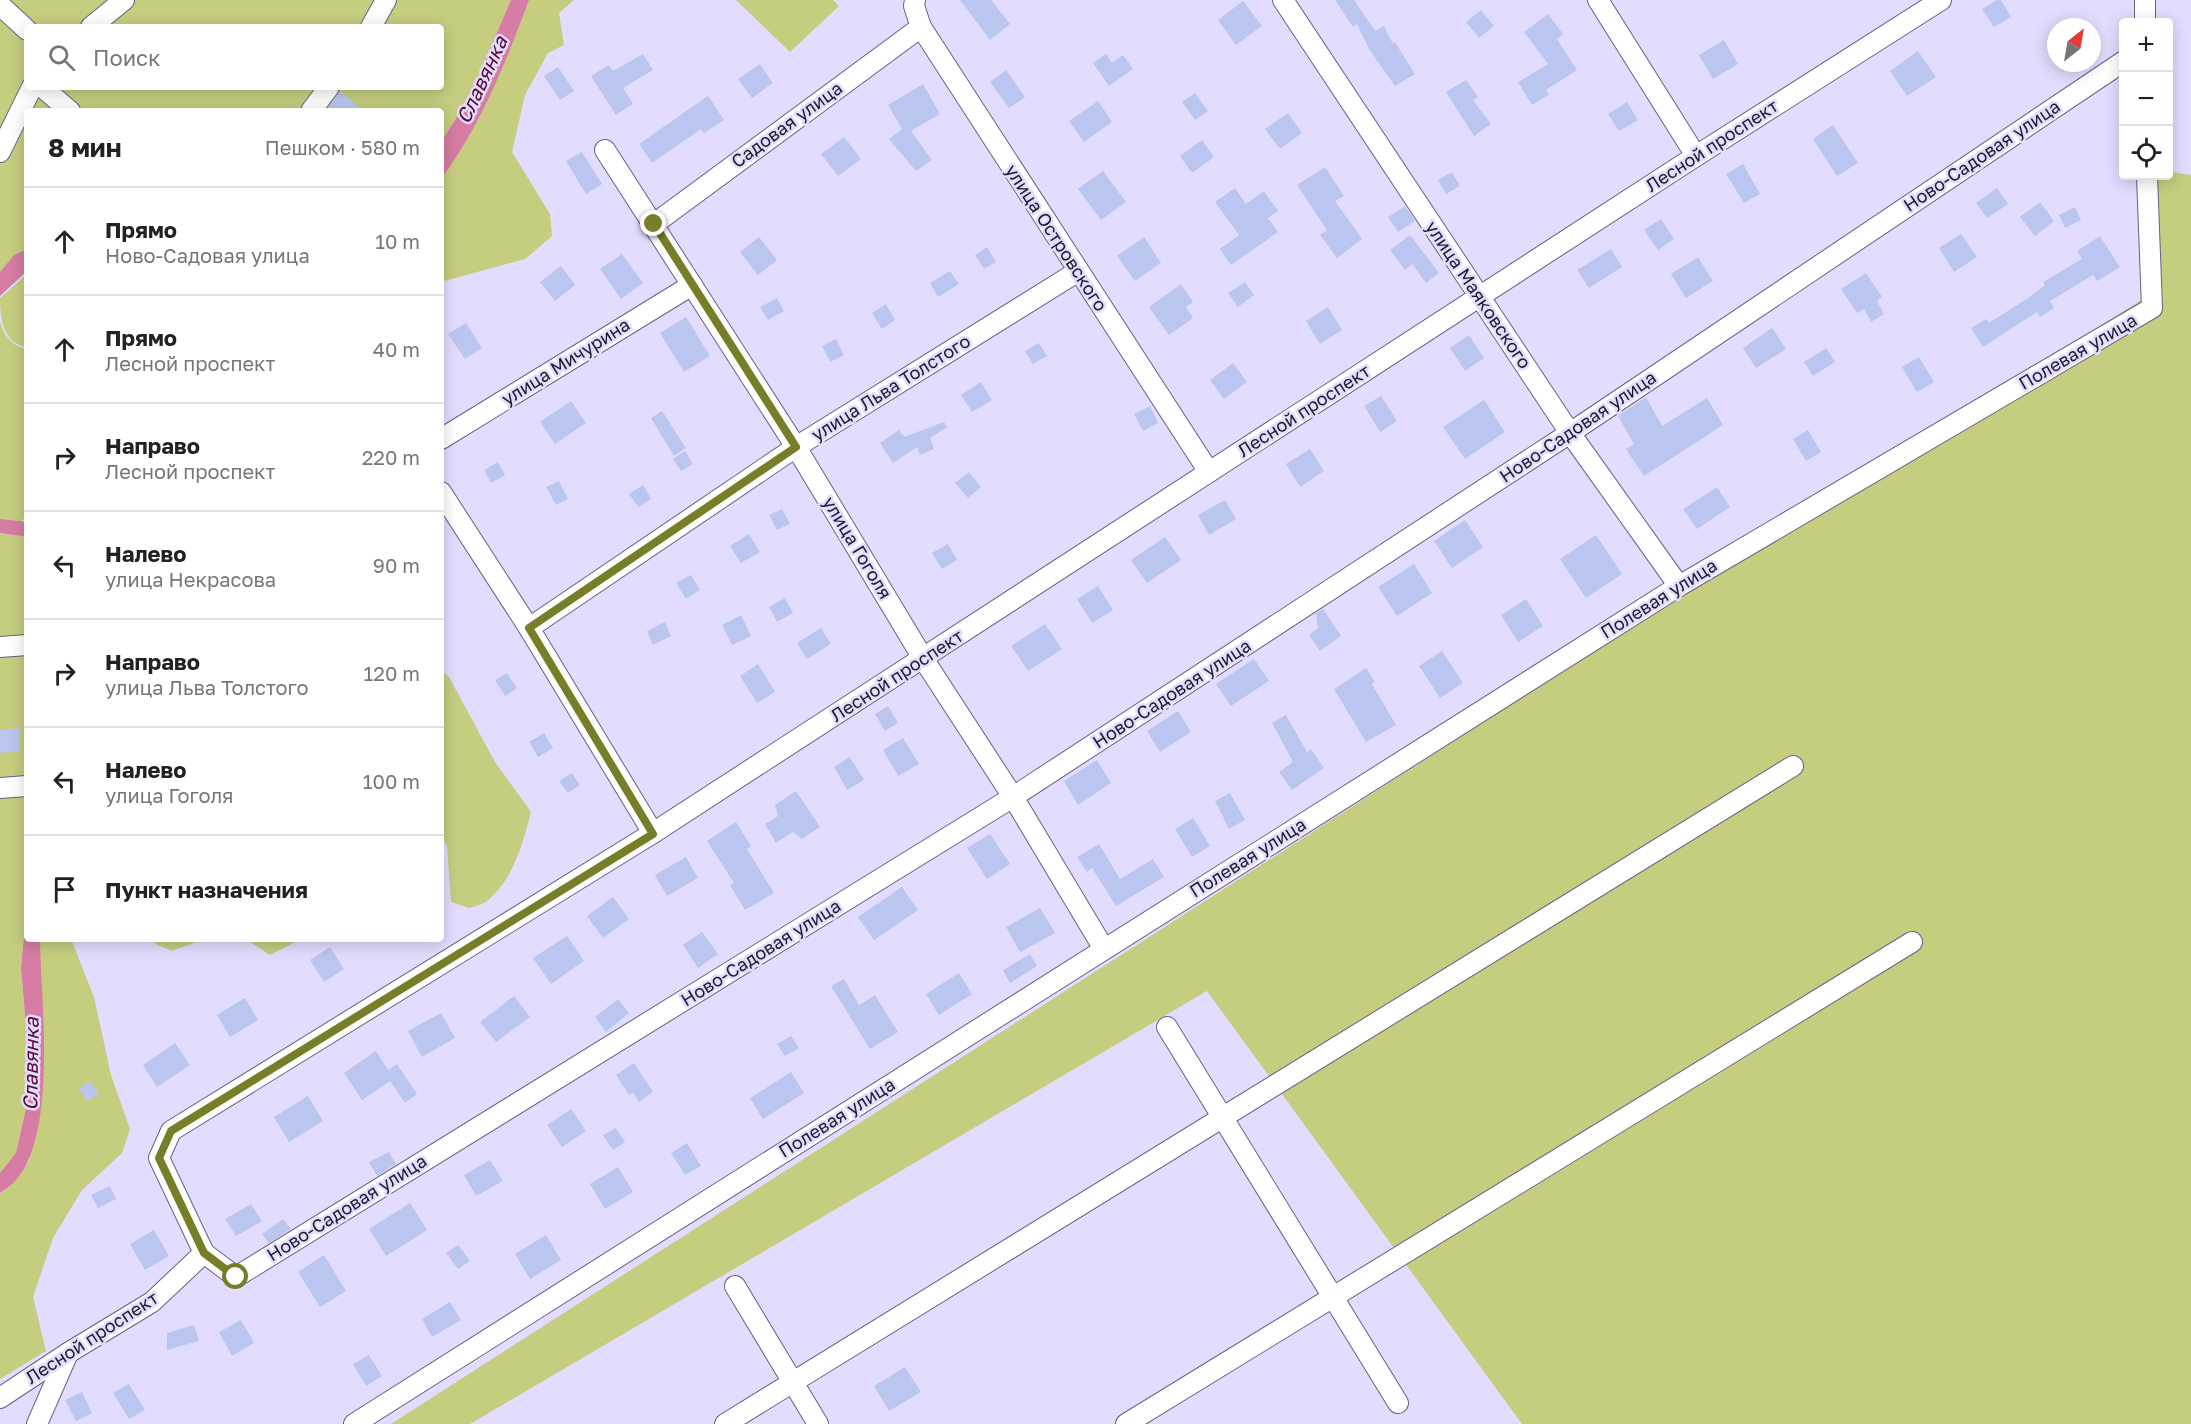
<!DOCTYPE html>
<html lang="ru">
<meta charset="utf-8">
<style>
body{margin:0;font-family:"Golos Text",sans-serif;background:#f2f2f2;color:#222}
.controls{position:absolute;right:18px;top:18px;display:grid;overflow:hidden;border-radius:6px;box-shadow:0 3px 15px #0003}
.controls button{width:54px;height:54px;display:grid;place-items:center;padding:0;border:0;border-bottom:2px solid #e0e0e0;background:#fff;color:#222;font:30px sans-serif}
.compass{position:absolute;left:2047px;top:18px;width:54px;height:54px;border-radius:50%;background:#fff;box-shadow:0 3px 15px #0003;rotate:31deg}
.stop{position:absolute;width:18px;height:18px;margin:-14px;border:4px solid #787d27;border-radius:50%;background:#fff}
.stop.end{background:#787d27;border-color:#fff;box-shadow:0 2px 6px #0008}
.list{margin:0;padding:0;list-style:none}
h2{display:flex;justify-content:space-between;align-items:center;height:78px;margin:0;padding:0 24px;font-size:26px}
h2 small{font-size:20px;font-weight:400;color:#767676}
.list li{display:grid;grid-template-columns:39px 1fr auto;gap:18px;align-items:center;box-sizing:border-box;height:108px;padding:0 24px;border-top:2px solid #e0e0e0}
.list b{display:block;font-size:22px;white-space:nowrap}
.list p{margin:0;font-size:20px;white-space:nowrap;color:#767676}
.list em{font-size:20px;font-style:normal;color:#767676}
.icon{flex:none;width:33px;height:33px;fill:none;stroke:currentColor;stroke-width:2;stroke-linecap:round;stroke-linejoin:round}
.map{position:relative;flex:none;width:2191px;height:1424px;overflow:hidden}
.search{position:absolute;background:#fff;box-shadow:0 3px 15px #0003;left:24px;top:24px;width:420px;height:66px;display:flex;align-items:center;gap:15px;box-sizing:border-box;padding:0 21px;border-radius:6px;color:#767676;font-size:22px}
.panel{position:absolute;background:#fff;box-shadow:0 3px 15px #0003;left:24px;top:108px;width:420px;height:834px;border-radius:6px}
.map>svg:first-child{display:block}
.green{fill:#c6cd7f;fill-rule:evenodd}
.water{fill:#d77ca4}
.building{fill:#bac6ef}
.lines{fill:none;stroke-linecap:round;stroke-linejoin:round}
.minor-casing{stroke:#676085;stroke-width:22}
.minor{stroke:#fff;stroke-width:20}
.route{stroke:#787d27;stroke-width:8}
.labels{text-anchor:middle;stroke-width:5;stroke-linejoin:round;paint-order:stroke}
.street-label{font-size:18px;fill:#1e1b2b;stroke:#e2dcff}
.water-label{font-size:20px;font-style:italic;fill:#5d0938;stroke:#e2dcff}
</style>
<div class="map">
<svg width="2191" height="1424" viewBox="0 0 2191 1424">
<rect width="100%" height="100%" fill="#e2dcff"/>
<g class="green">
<path d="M0,0H511L469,98L441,142V111H27V249L14,255L0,272ZM27,27H441V87H27Z"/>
<polygon points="529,0 574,0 559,13 564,45 548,53 525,95 512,152 550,214 552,236 525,259 441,282 441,179 515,37"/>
<polygon points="736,0 833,0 839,6 790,52"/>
<polygon points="2170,172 2191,175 2191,1424 1522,1424 1207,991 470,1424 391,1424 2158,289 2156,176 2168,176"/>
<path d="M27,274V347C3,344 0,318 0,298Z"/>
<path d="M0,321C3,335 13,347 27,349V515L20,523L0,519Z"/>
<polygon points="0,533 27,537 27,903 21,968 27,1038 26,1108 16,1153 0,1173"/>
<path d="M441,670L449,677L495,762L531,812C523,843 513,880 487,901C482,905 474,906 469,908L451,902L447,846L441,835Z"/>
<polygon points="40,939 71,939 94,997 111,1075 130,1129 122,1153 82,1190 53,1238 33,1297 46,1351 0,1379 0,1193 9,1188 29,1160"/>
<polygon points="152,939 204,939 172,951 156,944"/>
<polygon points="246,939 301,939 270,955"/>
</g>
<g class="water">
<path d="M511,0H529C507,60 480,127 441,179V142L469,98Z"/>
<polygon points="27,249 27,271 0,296 0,272 14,255"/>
<polygon points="0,519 27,522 27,537 0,533"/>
<path d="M27,903V939H40C40,999 63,1161 0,1193V1173L16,1153L26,1108L27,1038L21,968Z"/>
</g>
<g class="building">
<polygon points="960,0 991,0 1010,24 990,40"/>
<polygon points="1335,0 1354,0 1375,31 1384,26 1393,44 1395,42 1415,74 1395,86 1369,49 1357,24 1353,27"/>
<polygon points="1997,0 2001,0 2011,17 1994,27 1982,9"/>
<polygon points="1243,1 1262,26 1236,45 1218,20"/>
<polygon points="1481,10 1494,26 1479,38 1466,22"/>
<polygon points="1548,14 1563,34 1557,39 1577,70 1546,90 1549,95 1532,105 1518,82 1548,64 1524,32"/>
<polygon points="1724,40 1738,64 1713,79 1699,55"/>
<polygon points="1918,51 1936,77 1907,96 1890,71"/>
<polygon points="643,54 653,70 623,88 633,104 616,115 591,76 609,65 613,71"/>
<polygon points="1106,54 1112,63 1123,55 1133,69 1109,86 1093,63"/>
<polygon points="760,64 773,83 752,98 738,79"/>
<polygon points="558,67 574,91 560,100 544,76"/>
<polygon points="1006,70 1025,97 1009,108 990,82"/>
<polygon points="1466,80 1478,97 1473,100 1491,124 1474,136 1446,92"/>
<polygon points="923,84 940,114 911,131 932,160 916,171 889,139 902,129 888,105"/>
<polygon points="340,91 364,111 327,109"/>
<polygon points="1195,93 1208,111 1195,120 1182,102"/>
<polygon points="708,96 724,120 704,133 701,129 652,163 639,144"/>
<polygon points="1098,101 1112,122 1084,142 1069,121"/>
<polygon points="1627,102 1638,120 1619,131 1608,114"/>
<polygon points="1288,113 1302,133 1280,149 1265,129"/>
<polygon points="1833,125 1858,163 1837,176 1813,139"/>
<polygon points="844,137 861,159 838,176 821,154"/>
<polygon points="1202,140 1214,157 1192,173 1180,156"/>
<polygon points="582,152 602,184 586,194 566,161"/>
<polygon points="1743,164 1760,194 1744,203 1726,174"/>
<polygon points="1325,167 1344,196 1335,201 1362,239 1337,258 1320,235 1327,230 1297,185"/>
<polygon points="1103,171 1126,202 1101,220 1078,189"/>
<polygon points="1452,172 1460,186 1446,194 1438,180"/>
<polygon points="1235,188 1246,204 1264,191 1278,211 1268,218 1278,232 1231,265 1220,249 1239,235 1215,202"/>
<polygon points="1997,188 2008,204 1987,218 1976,203"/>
<polygon points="2040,202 2054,221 2035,236 2020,217"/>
<polygon points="1405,206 1415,221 1398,232 1388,217"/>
<polygon points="2075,207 2081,220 2065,228 2059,215"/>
<polygon points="1661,219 1674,239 1658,250 1644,230"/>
<polygon points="1961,234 1977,257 1954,272 1939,248"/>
<polygon points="1410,235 1439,273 1426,283 1412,264 1405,270 1390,250"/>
<polygon points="2100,236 2120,267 2097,281 2093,275 2050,301 2054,308 2040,317 2037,312 1983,347 1971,328 1986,319 1989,323 2028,298 2045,285 2043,282 2082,259 2077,251"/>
<polygon points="759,237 777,260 758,275 740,252"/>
<polygon points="1144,237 1161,263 1135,281 1117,256"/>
<polygon points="987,247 996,262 984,269 975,255"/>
<polygon points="1611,249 1622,267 1589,288 1577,270"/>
<polygon points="622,254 643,283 621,299 600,269"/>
<polygon points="1698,257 1713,281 1686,298 1671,274"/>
<polygon points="561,266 575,285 555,301 540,282"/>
<polygon points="950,271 959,284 938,297 930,283"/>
<polygon points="1866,273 1882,297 1877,301 1884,314 1871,322 1864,309 1857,313 1841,289"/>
<polygon points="1245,282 1254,295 1238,307 1228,293"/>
<polygon points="1181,284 1193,302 1186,307 1193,318 1169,335 1149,307"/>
<polygon points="777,298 784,311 768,320 760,307"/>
<polygon points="886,304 895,320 882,329 872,313"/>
<polygon points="1328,307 1342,330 1320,344 1306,321"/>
<polygon points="686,317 710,356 684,372 660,333"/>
<polygon points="466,323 482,348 465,359 448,334"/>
<polygon points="1772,328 1786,349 1756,368 1743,348"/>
<polygon points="1469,335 1484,358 1465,371 1450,348"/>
<polygon points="836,339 844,355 830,362 822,346"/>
<polygon points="1039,343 1047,356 1033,364 1025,351"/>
<polygon points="1826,348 1835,362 1813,376 1804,362"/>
<polygon points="1919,357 1934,382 1917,392 1902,367"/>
<polygon points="1233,363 1247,382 1224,399 1210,380"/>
<polygon points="981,382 992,400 972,412 961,395"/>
<polygon points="1381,396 1397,421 1380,432 1364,406"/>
<polygon points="1646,397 1662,426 1707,398 1723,425 1644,476 1626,449 1634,444 1618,416"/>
<polygon points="1484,400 1505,432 1465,459 1443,427"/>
<polygon points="571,401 586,423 555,444 540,422"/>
<polygon points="1150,406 1158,423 1143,431 1134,414"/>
<polygon points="662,411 686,448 674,456 651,418"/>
<polygon points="944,422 947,427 930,438 934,449 920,455 917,447 893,463 880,443 899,430 904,437"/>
<polygon points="1808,430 1821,452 1806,461 1793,439"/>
<polygon points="1310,449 1324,471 1300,487 1286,464"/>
<polygon points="685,451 693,464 681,471 673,459"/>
<polygon points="498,462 505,475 491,483 484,470"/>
<polygon points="969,472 981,487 968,498 955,483"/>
<polygon points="559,481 568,499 556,505 546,487"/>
<polygon points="643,485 651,499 638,507 629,494"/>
<polygon points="1717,487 1730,507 1697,529 1683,509"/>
<polygon points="1225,500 1236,519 1209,535 1198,515"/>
<polygon points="782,509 790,524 777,530 769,515"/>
<polygon points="1465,520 1483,547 1452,568 1434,541"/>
<polygon points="749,534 760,552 741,563 730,546"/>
<polygon points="1596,535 1622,574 1586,598 1560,559"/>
<polygon points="1165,537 1181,560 1147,583 1131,560"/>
<polygon points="948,544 957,560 942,569 932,553"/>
<polygon points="1414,564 1432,593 1397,616 1378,587"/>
<polygon points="691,575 700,590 686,599 676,583"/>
<polygon points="1098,586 1113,610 1092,623 1077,599"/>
<polygon points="785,598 793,613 777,622 769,607"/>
<polygon points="1526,599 1543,626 1518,642 1501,615"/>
<polygon points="1323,609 1341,636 1320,651 1309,635 1318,628 1316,613"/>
<polygon points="741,615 751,636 732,645 722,625"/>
<polygon points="665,622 671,636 653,645 647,631"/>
<polygon points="1045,624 1062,649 1028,671 1011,646"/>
<polygon points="821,628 831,644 807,659 797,643"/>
<polygon points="1442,651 1463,683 1440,698 1419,666"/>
<polygon points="1254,659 1269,681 1231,706 1216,684"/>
<polygon points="758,664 775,692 757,703 740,676"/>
<polygon points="1366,668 1375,682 1372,684 1396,725 1366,742 1334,689"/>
<polygon points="507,673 517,688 505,696 495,680"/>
<polygon points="888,706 898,723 885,731 875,714"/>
<polygon points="1178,711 1191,732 1160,752 1147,731"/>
<polygon points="1286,715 1307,752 1311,749 1324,768 1292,790 1279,772 1293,762 1272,723"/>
<polygon points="19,728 20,751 0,753 0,730"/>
<polygon points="544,733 553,748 538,757 529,742"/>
<polygon points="903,738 919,764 898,776 883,750"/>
<polygon points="850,757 864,780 847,790 834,767"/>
<polygon points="1097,760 1111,783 1078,805 1064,781"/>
<polygon points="572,773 580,785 568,793 559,781"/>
<polygon points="796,791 820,827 802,839 793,832 776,843 765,824 778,816 775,805"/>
<polygon points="1230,793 1245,820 1229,829 1215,801"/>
<polygon points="1193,818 1210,846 1192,857 1175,829"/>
<polygon points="736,822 751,846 747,849 774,893 745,910 730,885 734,883 707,841"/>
<polygon points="990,834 1010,864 987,879 967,848"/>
<polygon points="1099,844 1120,879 1153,859 1164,877 1116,906 1092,868 1087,872 1077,857"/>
<polygon points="686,857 698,878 667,896 655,875"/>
<polygon points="902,887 918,910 874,940 858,917"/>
<polygon points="613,897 629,919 603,938 587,916"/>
<polygon points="1040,908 1055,933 1020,952 1006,927"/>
<polygon points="702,932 718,954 698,968 683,945"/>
<polygon points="567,936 584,961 551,984 533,958"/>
<polygon points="330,947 344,969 324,982 310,960"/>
<polygon points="1030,954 1037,966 1010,983 1003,970"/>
<polygon points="959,973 972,994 939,1015 926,994"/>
<polygon points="844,979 859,1005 875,995 898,1032 870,1049 831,986"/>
<polygon points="514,996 530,1017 496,1042 480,1022"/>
<polygon points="245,998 258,1020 230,1037 217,1015"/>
<polygon points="618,999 629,1013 606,1032 595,1017"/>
<polygon points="441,1013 455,1038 422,1057 408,1031"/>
<polygon points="791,1036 799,1048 785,1056 777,1044"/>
<polygon points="175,1043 190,1065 157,1087 143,1065"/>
<polygon points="376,1051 388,1070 397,1064 417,1094 405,1103 390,1081 362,1100 344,1073"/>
<polygon points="634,1063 653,1092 639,1102 633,1092 629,1095 616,1075"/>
<polygon points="791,1072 804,1093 763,1119 750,1098"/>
<polygon points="90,1081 99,1094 87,1101 79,1089"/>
<polygon points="308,1096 323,1121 289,1142 274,1117"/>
<polygon points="571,1109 586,1131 562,1147 547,1125"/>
<polygon points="616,1128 625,1142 613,1150 603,1135"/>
<polygon points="687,1143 701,1166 685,1175 671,1153"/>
<polygon points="389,1152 396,1164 377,1176 369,1162"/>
<polygon points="490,1160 503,1181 476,1196 464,1175"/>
<polygon points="618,1167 633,1192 605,1209 590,1184"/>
<polygon points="110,1186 116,1199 98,1208 91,1195"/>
<polygon points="410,1203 427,1230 386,1256 369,1229"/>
<polygon points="251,1204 262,1221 236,1236 225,1219"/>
<polygon points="283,1219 291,1229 269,1243 262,1234"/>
<polygon points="154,1230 169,1256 145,1270 130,1244"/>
<polygon points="546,1235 561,1260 530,1279 515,1254"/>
<polygon points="458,1245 470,1261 458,1269 446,1253"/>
<polygon points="324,1255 346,1291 320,1307 298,1272"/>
<polygon points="450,1302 461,1320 432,1337 422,1319"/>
<polygon points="241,1320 254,1343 232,1356 219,1332"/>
<polygon points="194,1325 199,1341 167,1350 167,1333"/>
<polygon points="369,1355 382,1376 366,1386 353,1364"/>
<polygon points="905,1367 921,1392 889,1411 874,1386"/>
<polygon points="129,1384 145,1410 129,1419 113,1393"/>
<polygon points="82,1392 92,1413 76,1421 65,1400"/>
</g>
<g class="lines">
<g class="minor-casing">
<g id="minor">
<polyline points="915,0 914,6 921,27 1209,472"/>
<polyline points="1283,0 1570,433 1679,586"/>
<polyline points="1598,0 1696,156"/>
<polyline points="1941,0 1696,156 653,833 171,1131 159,1158 204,1253 236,1277 1013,797 1570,433 2124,61"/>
<polyline points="0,5 27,30"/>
<polyline points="2145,22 2145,0"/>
<polyline points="91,27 124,0"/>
<polyline points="371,27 386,0"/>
<polyline points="42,87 70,111"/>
<polyline points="311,111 329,87"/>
<polyline points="605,150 796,447 924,660 1013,797 1104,949"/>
<polyline points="0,152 32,87"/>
<polyline points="654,224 921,27"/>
<polyline points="441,439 692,285"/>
<polyline points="441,492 529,628 653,833"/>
<polyline points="529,628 796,447 1077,272"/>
<polyline points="0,647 27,645"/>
<polyline points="0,788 27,786"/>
<polyline points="1167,1027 1398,1403"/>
<polyline points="735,1286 818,1424"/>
<polyline points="0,1398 68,1353 152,1302 204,1253"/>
<polyline points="37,1424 68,1353"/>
<polyline points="354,1424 1679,586 2152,308 2147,176"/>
<polyline points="725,1424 1793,766"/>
<polyline points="1126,1424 1912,942"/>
</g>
</g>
<use href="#minor" class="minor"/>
</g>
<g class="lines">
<polyline class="route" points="236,1277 204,1253 159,1158 171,1131 653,834 529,628 796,447 654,224"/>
</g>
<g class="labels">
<g class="street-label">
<text transform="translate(787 125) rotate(-36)" y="6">Садовая улица</text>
<text transform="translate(1712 146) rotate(-33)" y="6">Лесной проспект</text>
<text transform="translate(1982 156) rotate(-34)" y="6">Ново-Садовая улица</text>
<text transform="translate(1056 238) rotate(57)" y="6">улица Островского</text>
<text transform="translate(1478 295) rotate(56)" y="6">улица Маяковского</text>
<text transform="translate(2078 352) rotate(-30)" y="6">Полевая улица</text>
<text transform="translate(566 362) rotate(-32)" y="6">улица Мичурина</text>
<text transform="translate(891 388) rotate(-32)" y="6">улица Льва Толстого</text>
<text transform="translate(1304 411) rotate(-33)" y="6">Лесной проспект</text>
<text transform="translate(1578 427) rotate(-34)" y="6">Ново-Садовая улица</text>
<text transform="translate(857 548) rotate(59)" y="6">улица Гоголя</text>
<text transform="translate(1659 599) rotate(-32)" y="6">Полевая улица</text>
<text transform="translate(897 676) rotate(-33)" y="6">Лесной проспект</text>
<text transform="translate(1172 694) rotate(-33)" y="6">Ново-Садовая улица</text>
<text transform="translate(1248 858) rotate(-32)" y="6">Полевая улица</text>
<text transform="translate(761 953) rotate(-32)" y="6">Ново-Садовая улица</text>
<text transform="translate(837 1118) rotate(-32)" y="6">Полевая улица</text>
<text transform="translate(347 1208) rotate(-32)" y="6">Ново-Садовая улица</text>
<text transform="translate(92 1338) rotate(-33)" y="6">Лесной проспект</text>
</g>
<g class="water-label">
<text transform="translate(482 80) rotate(-65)" y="7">Славянка</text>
<text transform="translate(31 1064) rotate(-89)" y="7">Славянка</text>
</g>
</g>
</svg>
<div class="controls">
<button>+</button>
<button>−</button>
<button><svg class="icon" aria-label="locate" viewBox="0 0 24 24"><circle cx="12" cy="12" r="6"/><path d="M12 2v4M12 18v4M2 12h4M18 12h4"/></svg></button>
</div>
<svg class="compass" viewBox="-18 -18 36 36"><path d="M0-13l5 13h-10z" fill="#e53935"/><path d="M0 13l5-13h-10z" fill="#767676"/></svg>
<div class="stop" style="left:236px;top:1277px"></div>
<div class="stop end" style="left:654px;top:224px"></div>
<div class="search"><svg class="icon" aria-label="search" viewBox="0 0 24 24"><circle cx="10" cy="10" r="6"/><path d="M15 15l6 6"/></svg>Поиск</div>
<section class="panel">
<h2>8 мин<small>Пешком · 580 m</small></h2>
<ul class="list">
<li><svg class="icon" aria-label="ahead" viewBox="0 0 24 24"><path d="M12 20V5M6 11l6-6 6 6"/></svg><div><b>Прямо</b><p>Ново-Садовая улица</p></div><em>10 m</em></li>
<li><svg class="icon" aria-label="ahead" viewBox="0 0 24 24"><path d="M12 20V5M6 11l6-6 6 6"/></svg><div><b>Прямо</b><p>Лесной проспект</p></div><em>40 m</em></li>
<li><svg class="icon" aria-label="right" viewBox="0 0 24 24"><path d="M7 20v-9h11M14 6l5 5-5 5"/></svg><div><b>Направо</b><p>Лесной проспект</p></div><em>220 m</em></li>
<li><svg class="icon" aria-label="left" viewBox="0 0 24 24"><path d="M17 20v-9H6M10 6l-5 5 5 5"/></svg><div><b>Налево</b><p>улица Некрасова</p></div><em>90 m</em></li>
<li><svg class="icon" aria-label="right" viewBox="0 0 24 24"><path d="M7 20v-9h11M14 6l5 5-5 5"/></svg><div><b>Направо</b><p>улица Льва Толстого</p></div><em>120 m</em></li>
<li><svg class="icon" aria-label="left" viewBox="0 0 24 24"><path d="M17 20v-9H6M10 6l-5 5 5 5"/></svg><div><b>Налево</b><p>улица Гоголя</p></div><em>100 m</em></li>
<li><svg class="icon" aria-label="arrive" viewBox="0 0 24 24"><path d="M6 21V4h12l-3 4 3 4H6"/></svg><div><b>Пункт назначения</b></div></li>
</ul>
</section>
</div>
